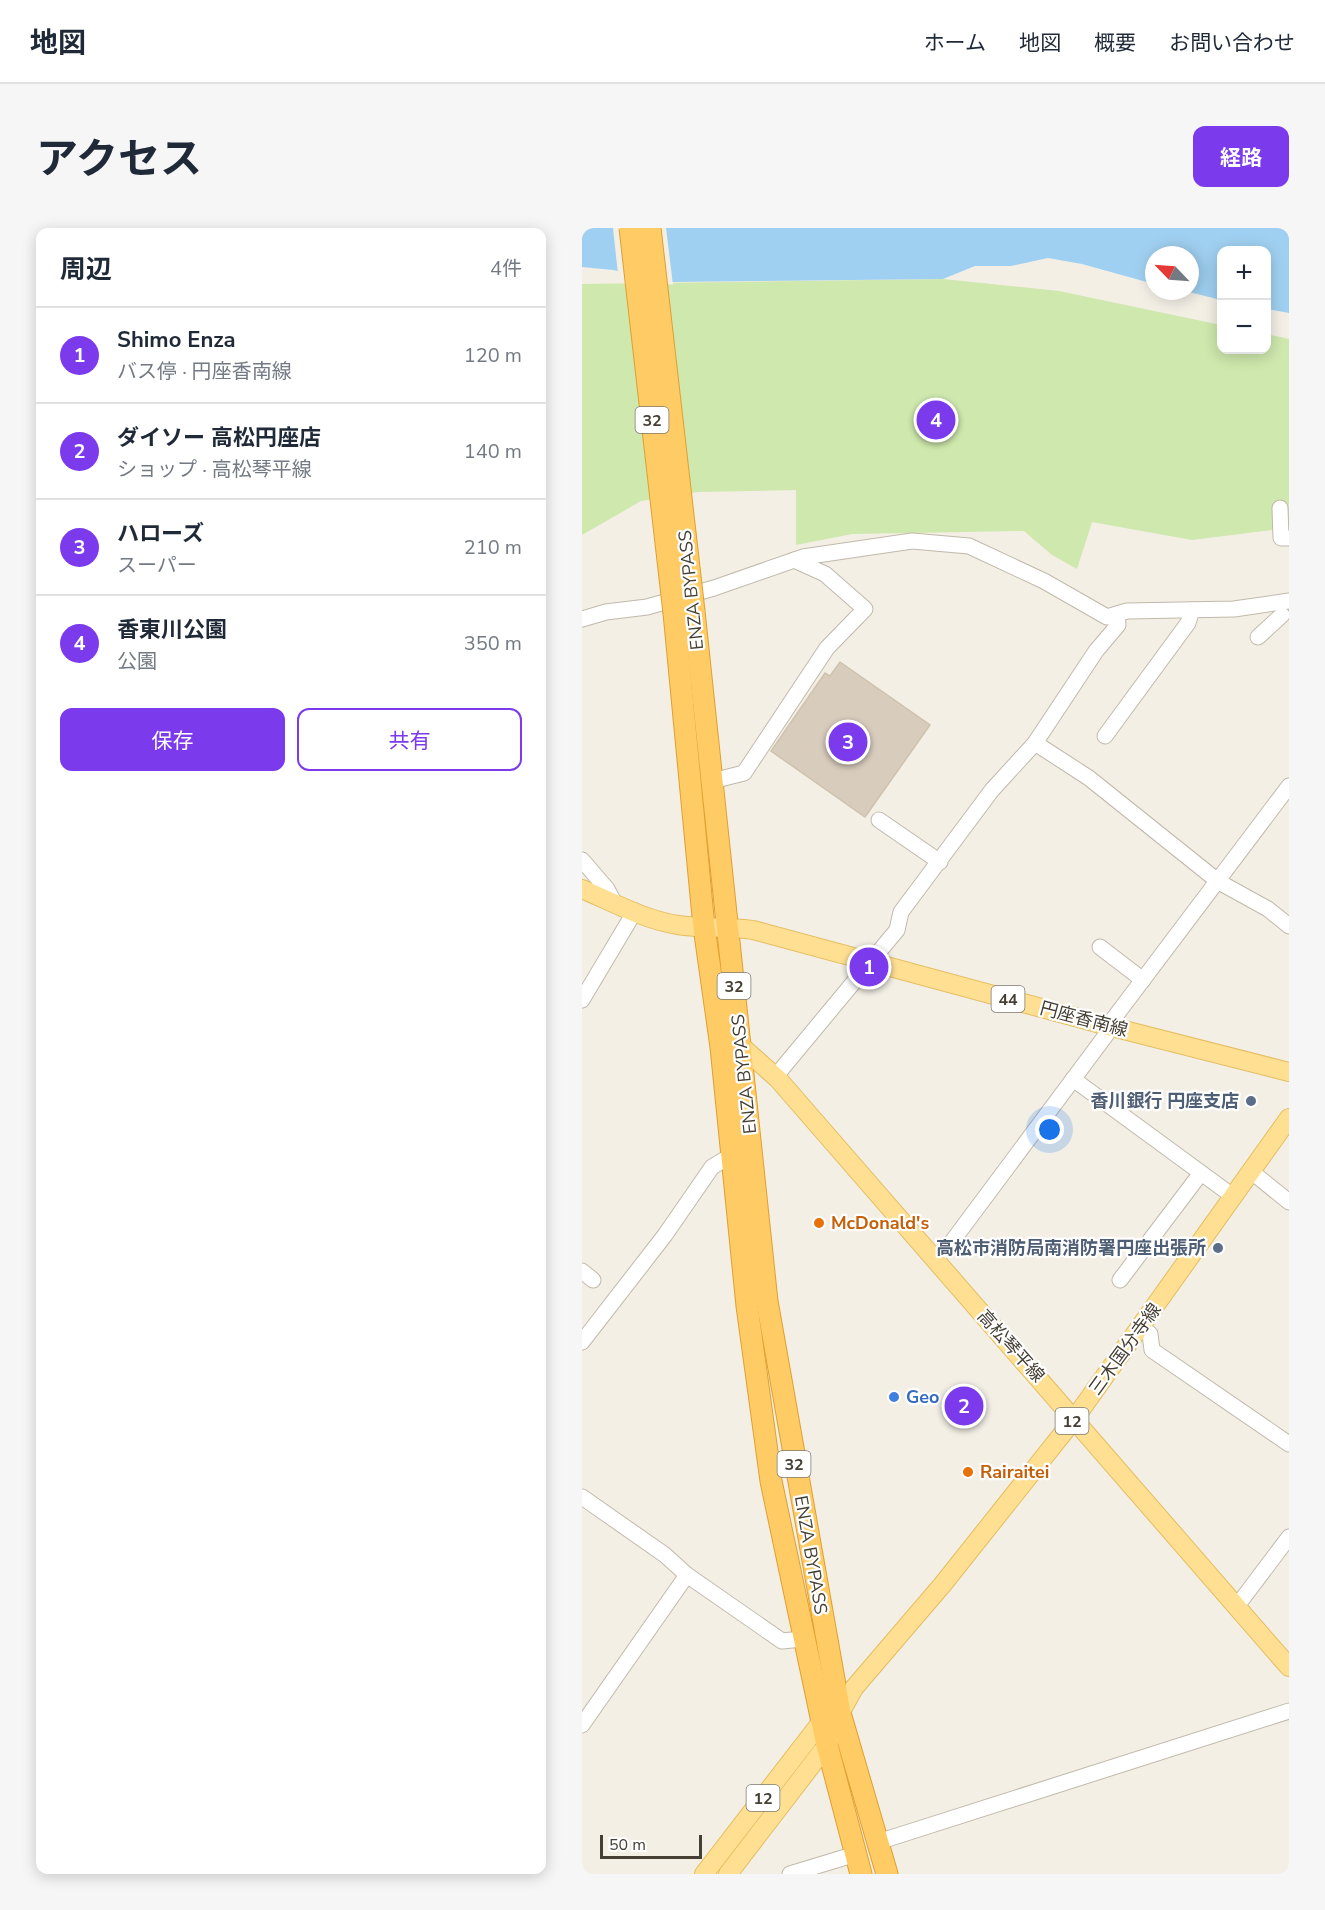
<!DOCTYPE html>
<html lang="ja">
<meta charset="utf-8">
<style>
body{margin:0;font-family:"Nunito Sans","Noto Sans JP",sans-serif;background:#f6f6f7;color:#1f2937}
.controls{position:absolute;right:18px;top:18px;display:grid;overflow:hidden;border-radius:12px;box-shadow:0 3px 15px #0003}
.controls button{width:54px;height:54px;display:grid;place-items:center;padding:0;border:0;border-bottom:2px solid #e0e1e3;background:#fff;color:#1f2937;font:30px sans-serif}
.compass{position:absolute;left:563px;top:18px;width:54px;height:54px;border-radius:50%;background:#fff;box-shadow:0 3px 15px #0003;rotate:295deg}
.scale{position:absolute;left:18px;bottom:15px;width:102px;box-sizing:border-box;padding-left:6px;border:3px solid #453f34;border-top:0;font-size:16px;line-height:21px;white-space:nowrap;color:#453f34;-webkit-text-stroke:4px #fff;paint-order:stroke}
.you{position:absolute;left:468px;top:902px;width:21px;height:21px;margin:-15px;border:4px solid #fff;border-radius:50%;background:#1a73e8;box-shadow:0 0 0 9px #1a73e833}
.badge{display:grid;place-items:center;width:39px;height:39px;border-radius:50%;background:#7c3aed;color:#fff;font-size:20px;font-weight:700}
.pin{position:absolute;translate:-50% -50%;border:3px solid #fff;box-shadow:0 2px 6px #0006}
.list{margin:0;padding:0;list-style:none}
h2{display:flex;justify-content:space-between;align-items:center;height:78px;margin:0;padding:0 24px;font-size:26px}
h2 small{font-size:20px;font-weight:400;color:#747a83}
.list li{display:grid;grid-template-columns:39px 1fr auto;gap:18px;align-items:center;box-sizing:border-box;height:96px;padding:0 24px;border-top:2px solid #e0e1e3}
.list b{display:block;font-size:22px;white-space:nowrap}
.list p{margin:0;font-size:20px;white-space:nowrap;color:#747a83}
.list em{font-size:20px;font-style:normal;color:#747a83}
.actions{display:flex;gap:12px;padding:18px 24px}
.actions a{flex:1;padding:14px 0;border:2px solid #7c3aed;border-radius:12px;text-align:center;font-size:21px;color:#7c3aed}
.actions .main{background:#7c3aed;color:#fff}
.map{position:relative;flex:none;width:707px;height:1646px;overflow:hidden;border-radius:12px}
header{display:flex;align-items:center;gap:36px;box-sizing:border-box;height:84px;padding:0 30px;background:#fff;border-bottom:2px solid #e0e1e3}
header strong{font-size:28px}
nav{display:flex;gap:33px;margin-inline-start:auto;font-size:21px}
.intro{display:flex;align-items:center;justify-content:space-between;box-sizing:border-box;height:144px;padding:0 36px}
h1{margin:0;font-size:42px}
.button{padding:15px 27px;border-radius:12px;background:#7c3aed;color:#fff;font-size:21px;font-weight:700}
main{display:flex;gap:36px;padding:0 36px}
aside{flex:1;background:#fff;border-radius:12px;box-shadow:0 3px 15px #0003}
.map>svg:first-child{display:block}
.green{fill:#cee8ad}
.water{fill:#a0d0f1}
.pier{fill:#f3efe5}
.building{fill:#d8cdbd;stroke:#cfc2ad;stroke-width:1.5}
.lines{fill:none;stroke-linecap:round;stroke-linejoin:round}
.minor-casing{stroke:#c1b9aa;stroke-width:17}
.major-casing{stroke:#e5bd60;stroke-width:20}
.highway-casing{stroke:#e09f32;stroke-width:23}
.minor{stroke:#fff;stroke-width:15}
.major{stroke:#ffe092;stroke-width:18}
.highway{stroke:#ffcb64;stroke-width:21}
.highway-bridge-casing{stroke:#e09f32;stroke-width:23;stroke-linecap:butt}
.highway-bridge{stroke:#ffcb64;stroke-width:21}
.service-dot{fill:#5c6f8a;stroke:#fff;stroke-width:2}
.food-dot{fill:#e8710a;stroke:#fff;stroke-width:2}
.shop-dot{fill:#3f7fe0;stroke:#fff;stroke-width:2}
.labels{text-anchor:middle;stroke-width:4.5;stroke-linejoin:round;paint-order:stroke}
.shield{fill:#fff;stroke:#7d7971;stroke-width:1.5}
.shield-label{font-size:16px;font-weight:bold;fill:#453f34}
.street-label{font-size:18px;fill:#453f34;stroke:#fff}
.service-label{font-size:18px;font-weight:bold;fill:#4e5e75;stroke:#fff;text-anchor:end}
.food-label{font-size:18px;font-weight:bold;fill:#c56008;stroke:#fff;text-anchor:start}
.shop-label{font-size:18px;font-weight:bold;fill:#366cbe;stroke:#fff;text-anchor:start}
</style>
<header>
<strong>地図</strong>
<nav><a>ホーム</a><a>地図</a><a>概要</a><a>お問い合わせ</a></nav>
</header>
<div class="intro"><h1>アクセス</h1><a class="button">経路</a></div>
<main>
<aside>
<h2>周辺<small>4件</small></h2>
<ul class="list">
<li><span class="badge">1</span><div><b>Shimo Enza</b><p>バス停 · 円座香南線</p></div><em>120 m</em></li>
<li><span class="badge">2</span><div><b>ダイソー 高松円座店</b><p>ショップ · 高松琴平線</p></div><em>140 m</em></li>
<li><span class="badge">3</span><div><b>ハローズ</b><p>スーパー</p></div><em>210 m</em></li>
<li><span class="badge">4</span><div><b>香東川公園</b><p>公園</p></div><em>350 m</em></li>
</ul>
<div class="actions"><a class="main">保存</a><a>共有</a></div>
</aside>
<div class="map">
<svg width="707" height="1646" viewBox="0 0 707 1646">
<rect width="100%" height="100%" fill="#f3efe5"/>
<polygon class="green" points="361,51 477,63 639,97 640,122 684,122 685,106 707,111 707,300 610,312 510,294 495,341 470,327 442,303 270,306 214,317 214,262 116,264 59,273 0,307 0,56"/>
<polygon class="water" points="0,0 707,0 707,85 685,81 684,22 640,22 639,72 603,63 608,63 608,27 572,27 572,56 500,36 466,30 429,38 393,38 361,51 88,54 31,42 0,39"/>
<polygon class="pier" points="31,0 84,0 91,57 36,46"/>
<polygon class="building" points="258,434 348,497 283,589 189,523 243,445 248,448"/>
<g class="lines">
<g class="minor-casing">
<g id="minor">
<polyline points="698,280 699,310 707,310"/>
<polyline points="0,391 24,384 65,379 132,360 221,329 330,313 387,318 462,353 525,389 545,383 652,381 707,373"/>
<polyline points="676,409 700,387"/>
<polyline points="523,508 606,395 610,382"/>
<polyline points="453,515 507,550 637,654 686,681 707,698"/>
<polyline points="130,553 162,545 245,420 283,381 243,346 212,332"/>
<polyline points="297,592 358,634"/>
<polyline points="0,632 25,661 32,674"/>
<polyline points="518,719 561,752"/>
<polyline points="0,772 53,683"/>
<polyline points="193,849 315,702 319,684 410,562 453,515 514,423 536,397 535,386"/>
<polyline points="491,851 652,969"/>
<polyline points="670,944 707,974"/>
<polyline points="352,1031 369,1015 530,799 532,790 707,558"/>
<polyline points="0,1043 11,1052"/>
<polyline points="538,1052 619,945"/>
<polyline points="560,1099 568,1106 570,1122 707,1216"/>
<polyline points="0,1114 83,1007 130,939 150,927"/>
<polyline points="0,1269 83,1327 105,1347 200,1413 220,1411"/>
<polyline points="655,1378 707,1309"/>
<polyline points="0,1497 105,1347"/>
<polyline points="296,1614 707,1483"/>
<polyline points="208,1646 274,1626"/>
</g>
</g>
<g class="major-casing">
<g id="major">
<path d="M0,661C30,674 63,692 96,697C121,701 146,698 171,702L530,799L707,844"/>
<polyline points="149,818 159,818 196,851 707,1439"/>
<polyline points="122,1646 240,1493 248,1489"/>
<polyline points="146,1646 245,1517 258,1485 272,1460 361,1356 493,1190 707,890"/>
</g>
</g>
<g class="highway-casing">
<g id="highway">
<polyline points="112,383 185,1073 258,1485 305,1646"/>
<polyline points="92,385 122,699 139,819 165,1078 189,1253 245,1517 279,1646"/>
</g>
</g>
<use href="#minor" class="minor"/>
<use href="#major" class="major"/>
<use href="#highway" class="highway"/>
<g class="highway-bridge-casing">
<g id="highway-bridge">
<polyline points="48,0 92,385"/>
<polyline points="68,0 112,383"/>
</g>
</g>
<use href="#highway-bridge" class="highway-bridge"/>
</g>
<g class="service-dot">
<circle cx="669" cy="873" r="6"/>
<circle cx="636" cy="1020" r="6"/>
</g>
<g class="food-dot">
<circle cx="237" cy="995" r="6"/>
<circle cx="386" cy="1244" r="6"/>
</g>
<circle class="shop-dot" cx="312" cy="1169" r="6"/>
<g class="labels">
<g class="shield">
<rect x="53.5" y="179" width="33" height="26" rx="4.5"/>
<rect x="135.5" y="745" width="33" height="26" rx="4.5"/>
<rect x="409.5" y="758" width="33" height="26" rx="4.5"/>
<rect x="473.5" y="1180" width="33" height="26" rx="4.5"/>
<rect x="195.5" y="1223" width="33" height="26" rx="4.5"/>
<rect x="164.5" y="1557" width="33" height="26" rx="4.5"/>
</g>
<g class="shield-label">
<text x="70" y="198">32</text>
<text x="152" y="764">32</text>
<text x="426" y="777">44</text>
<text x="490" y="1199">12</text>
<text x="212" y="1242">32</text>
<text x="181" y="1576">12</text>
</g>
<g class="street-label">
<text transform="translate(109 362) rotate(-96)" y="6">ENZA BYPASS</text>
<text transform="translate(502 791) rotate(15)" y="6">円座香南線</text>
<text transform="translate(162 846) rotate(-96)" y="6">ENZA BYPASS</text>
<text transform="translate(429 1118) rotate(48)" y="6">高松琴平線</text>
<text transform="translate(543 1121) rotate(-54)" y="6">三木国分寺線</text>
<text transform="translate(229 1327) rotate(80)" y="6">ENZA BYPASS</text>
</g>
<g class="service-label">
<text x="657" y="879">香川銀行 円座支店</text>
<text x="624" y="1026">高松市消防局南消防署円座出張所</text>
</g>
<g class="food-label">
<text x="249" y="1001">McDonald's</text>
<text x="398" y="1250">Rairaitei</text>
</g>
<g class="shop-label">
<text x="324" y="1175">Geo</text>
</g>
</g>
</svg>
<div class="controls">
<button>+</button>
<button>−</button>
</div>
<svg class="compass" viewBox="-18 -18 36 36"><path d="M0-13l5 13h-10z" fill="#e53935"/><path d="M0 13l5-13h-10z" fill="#747a83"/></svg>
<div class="scale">50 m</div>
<div class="you"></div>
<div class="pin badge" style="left:287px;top:739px">1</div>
<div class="pin badge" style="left:382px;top:1178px">2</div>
<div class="pin badge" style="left:266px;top:514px">3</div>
<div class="pin badge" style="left:354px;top:192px">4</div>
</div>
</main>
